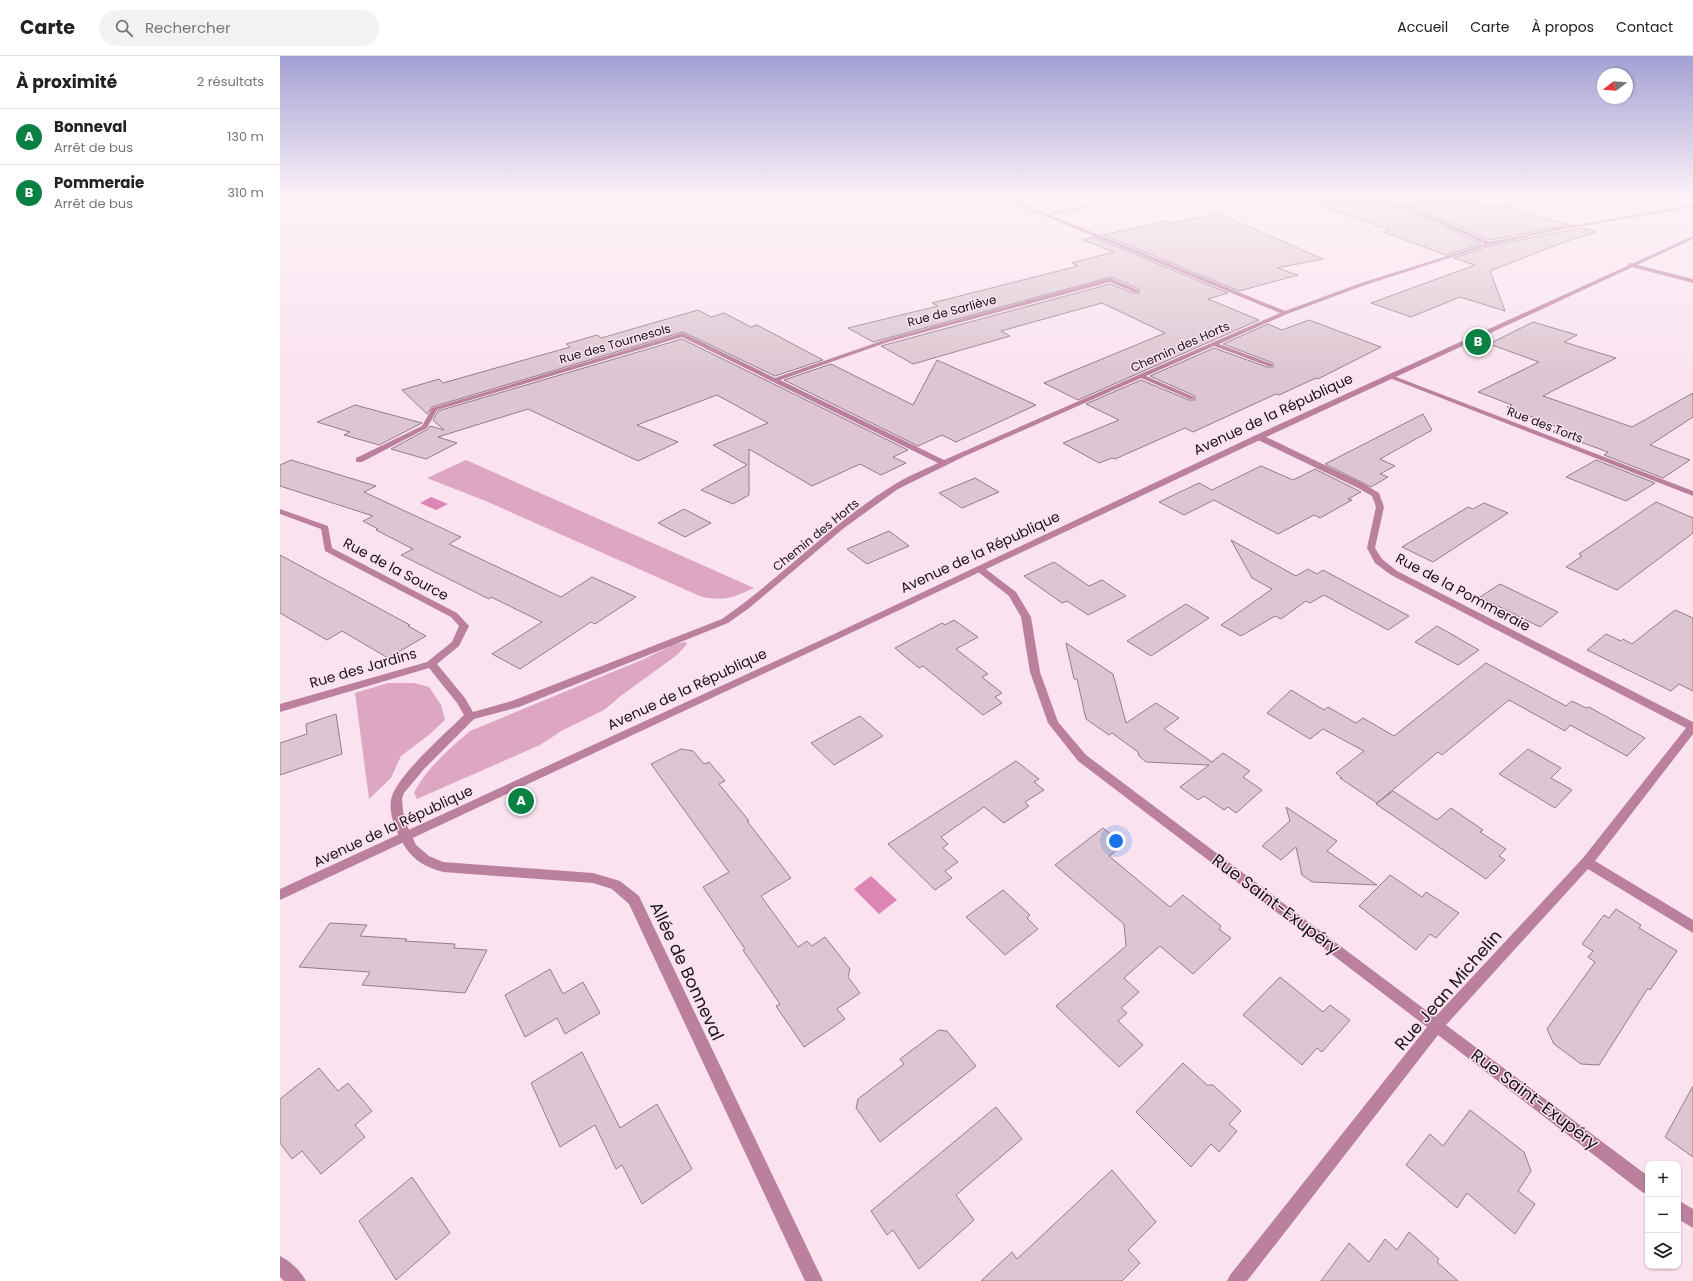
<!DOCTYPE html>
<html lang="fr">
<meta charset="utf-8">
<style>
body{margin:0;font-family:Poppins,sans-serif;background:#f2f2f2;color:#222}
.controls{position:absolute;right:12px;bottom:12px;display:grid;overflow:hidden;border-radius:8px;box-shadow:0 1px 3px #0004}
.controls button{width:36px;height:36px;display:grid;place-items:center;padding:0;border:0;border-bottom:1px solid #e0e0e0;background:#fff;color:#222;font:20px sans-serif}
.compass{position:absolute;left:1317px;top:12px;width:36px;height:36px;border-radius:50%;background:#fff;box-shadow:0 1px 3px #0004;rotate:253deg}
.you{position:absolute;left:836px;top:785px;width:14px;height:14px;margin:-10px;border:3px solid #fff;border-radius:50%;background:#1a73e8;box-shadow:0 0 0 6px #1a73e833}
.badge{display:grid;place-items:center;width:26px;height:26px;border-radius:50%;background:#0b8043;color:#fff;font-size:13px;font-weight:700}
.pin{position:absolute;translate:-50% -50%;border:2px solid #fff;box-shadow:0 1px 4px #0006}
.list{margin:0;padding:0;list-style:none}
h2{display:flex;justify-content:space-between;align-items:center;height:52px;margin:0;padding:0 16px;font-size:17px}
h2 small{font-size:13px;font-weight:400;color:#767676}
.list li{display:grid;grid-template-columns:26px 1fr auto;gap:12px;align-items:center;box-sizing:border-box;height:56px;padding:0 16px;border-top:1px solid #e0e0e0}
.list b{display:block;font-size:15px;white-space:nowrap}
.list p{margin:0;font-size:13px;white-space:nowrap;color:#767676}
.list em{font-size:13px;font-style:normal;color:#767676}
.icon{flex:none;width:22px;height:22px;fill:none;stroke:currentColor;stroke-width:2;stroke-linecap:round;stroke-linejoin:round}
.map{position:relative;flex:none;width:1413px;height:1225px;overflow:hidden}
header{display:flex;align-items:center;gap:24px;box-sizing:border-box;height:56px;padding:0 20px;background:#fff;border-bottom:1px solid #e0e0e0}
header strong{font-size:19px}
nav{display:flex;gap:22px;margin-inline-start:auto;font-size:14px}
.search{width:280px;height:36px;background:#f2f2f2;display:flex;align-items:center;gap:10px;box-sizing:border-box;padding:0 14px;border-radius:22px;color:#767676;font-size:15px}
main{display:flex}
aside{flex:1;background:#fff}
.map>svg:first-child{display:block}
.green{fill:#dda6c2}
.water{fill:#dd85b5}
.building{fill:#ddc6d1;stroke:#937e88}
.lines{fill:none;stroke-linecap:round;stroke-linejoin:round}
.minor{fill:#ba809e;fill-rule:evenodd}
.tertiary{fill:#ba809e;fill-rule:evenodd}
.labels{text-anchor:middle;stroke-width:3;stroke-linejoin:round;paint-order:stroke}
.far-street-label{font-size:12px;fill:#1a1317;stroke:#fae3ef}
.street-label{font-size:14px;fill:#1a1317;stroke:#fae3ef}
.near-street-label{font-size:17px;fill:#1a1317;stroke:#fae3ef}
</style>
<header>
<strong>Carte</strong>
<div class="search"><svg class="icon" aria-label="search" viewBox="0 0 24 24"><circle cx="10" cy="10" r="6"/><path d="M15 15l6 6"/></svg>Rechercher</div>
<nav><a>Accueil</a><a>Carte</a><a>À propos</a><a>Contact</a></nav>
</header>
<main>
<aside>
<h2>À proximité<small>2 résultats</small></h2>
<ul class="list">
<li><span class="badge">A</span><div><b>Bonneval</b><p>Arrêt de bus</p></div><em>130 m</em></li>
<li><span class="badge">B</span><div><b>Pommeraie</b><p>Arrêt de bus</p></div><em>310 m</em></li>
</ul>
</aside>
<div class="map">
<svg width="1413" height="1225" viewBox="0 0 1413 1225">
<rect width="100%" height="100%" fill="#fae3ef"/>
<g class="green">
<path d="M186,404L474,532C452,542 446,545 422,541L208,446L147,422Z"/>
<path d="M406,586L407,588L397,599L342,639L324,654L283,674L260,689L137,743L134,737C145,714 170,692 190,675L364,603L395,588Z"/>
<polygon points="108,627 134,627 149,631 161,649 165,664 150,678 121,700 111,722 89,743 75,637"/>
</g>
<g class="water">
<polygon points="151,441 168,448 156,454 140,447"/>
<polygon points="591,820 617,844 599,858 574,833"/>
</g>
<g class="building">
<polygon points="1032,143 1087,143 1128,154 1201,188 1166,199 1103,176 1110,174 1031,146"/>
<polygon points="1105,143 1179,143 1203,151 1234,149 1233,153 1290,169 1210,184 1132,150"/>
<polygon points="940,158 1043,203 997,212 1018,219 959,235 823,179 886,165 890,167"/>
<polygon points="1301,172 1317,176 1284,186 1210,215 1225,255 1180,241 1131,261 1091,247 1195,209 1174,202 1210,190"/>
<polygon points="813,181 948,237 928,243 979,264 798,344 764,327 885,277 822,247 721,275 730,280 633,308 601,290 830,228 853,237 859,237 859,233 831,221 593,286 568,272 658,250 652,247 798,210 792,207 834,196 803,184"/>
<polygon points="418,254 431,261 444,257 471,271 477,269 543,304 495,320 403,276 152,351 147,358 122,334 159,323 163,327 290,291 286,288 317,279 321,282"/>
<polygon points="1029,264 1101,291 1038,323 1036,322 999,339 996,338 913,376 905,372 835,403 832,402 819,407 783,387 839,364 806,348 861,324 909,344 915,344 915,340 870,320 934,292 987,311 993,311 993,307 943,288 988,268 1002,274"/>
<polygon points="1253,266 1297,279 1284,286 1336,302 1263,340 1352,371 1413,337 1413,361 1370,389 1410,404 1383,422 1324,399 1328,396 1273,376 1280,372 1227,351 1232,349 1198,336 1259,306 1209,288"/>
<polygon points="402,283 628,394 613,401 626,407 601,419 580,408 532,430 469,393 469,439 453,448 421,434 467,409 433,389 488,367 437,339 357,369 398,386 358,405 248,353 158,381 177,387 146,403 111,393 148,373 150,370 164,374 153,364 158,355"/>
<polygon points="657,304 756,349 676,386 662,379 638,390 504,324 551,308 633,349"/>
<polygon points="75,349 142,367 99,389 64,379 70,376 37,366"/>
<polygon points="1143,358 1152,374 1100,403 1115,410 1100,418 1108,421 1091,431 1045,408"/>
<polygon points="11,404 96,430 84,436 181,481 169,488 281,541 312,521 356,541 315,568 311,566 240,613 212,598 262,566 211,541 209,543 121,499 133,493 96,474 98,473 83,465 93,460 0,430 0,409"/>
<polygon points="1316,404 1375,427 1346,445 1286,421"/>
<polygon points="981,410 1013,424 1035,413 1081,436 1068,443 1072,444 1040,462 1034,459 998,478 934,444 904,459 879,446 919,427 932,434"/>
<polygon points="695,422 719,436 682,452 659,437"/>
<polygon points="1376,446 1413,462 1413,477 1337,534 1286,511 1302,500 1299,498"/>
<polygon points="1204,447 1228,457 1153,506 1122,491 1188,451 1193,453"/>
<polygon points="404,453 431,467 405,481 378,467"/>
<polygon points="609,475 629,490 587,508 567,493"/>
<polygon points="951,484 1016,520 1028,513 1037,518 1043,514 1129,560 1108,574 1044,539 1030,547 1026,545 1001,563 995,560 961,580 941,569 992,533 972,522"/>
<polygon points="0,499 130,569 128,570 146,580 108,602 62,575 47,584 0,557"/>
<polygon points="774,506 809,530 822,524 846,540 808,559 787,545 782,547 744,520"/>
<polygon points="1220,528 1278,556 1260,571 1200,541"/>
<polygon points="906,548 929,562 871,600 847,585"/>
<polygon points="1395,554 1413,562 1413,635 1399,628 1391,635 1307,594 1326,578 1341,585 1343,583 1352,588"/>
<polygon points="674,564 698,581 676,593 708,618 702,621 722,637 715,641 722,647 703,659 643,610 639,612 615,592 662,567 665,569"/>
<polygon points="1157,570 1180,583 1199,594 1178,609 1135,586"/>
<polygon points="786,587 833,618 846,667 876,647 899,662 884,673 932,706 943,697 970,715 963,721 982,734 956,757 948,751 944,754 924,740 918,744 900,731 929,709 866,706 859,700 858,696 832,677 829,679 806,663 797,623 794,623"/>
<polygon points="1206,607 1286,650 1292,645 1306,652 1309,651 1365,682 1347,700 1290,669 1285,675 1229,644 1162,699 1158,696 1097,747 1060,722 1062,722 1056,717 1084,695 1043,673 1030,683 987,657 1011,634 1044,654 1048,651 1076,667 1083,662 1114,680"/>
<polygon points="56,658 62,698 0,719 0,687 27,678 26,668"/>
<polygon points="580,660 603,680 554,709 531,687"/>
<polygon points="401,693 413,695 424,708 429,706 445,725 439,728 469,765 467,765 511,822 481,840 518,891 527,885 532,890 545,881 570,913 568,921 580,937 557,953 565,963 524,991 496,950 500,948 463,894 465,893 423,831 449,816 371,708"/>
<polygon points="1248,693 1281,712 1271,722 1292,734 1275,752 1219,718"/>
<polygon points="736,705 759,723 754,726 764,734 745,746 749,750 724,767 704,751 661,781 668,788 663,792 678,806 665,815 672,822 655,834 608,788"/>
<polygon points="1113,735 1157,764 1171,752 1203,774 1200,776 1226,793 1219,800 1225,804 1206,823 1096,748"/>
<polygon points="1006,751 1057,785 1047,795 1097,829 1032,826 1022,819 1016,791 1001,804 982,790 1010,765"/>
<polygon points="823,772 844,789 829,800 890,851 903,839 941,870 939,873 951,882 913,918 880,890 844,922 859,936 841,952 847,957 838,965 863,989 839,1011 776,950 846,890 844,868 775,809"/>
<polygon points="1110,819 1142,841 1146,836 1179,857 1156,882 1150,878 1136,894 1079,850"/>
<polygon points="723,834 750,859 747,862 758,873 725,899 686,861"/>
<polygon points="1336,853 1361,869 1359,872 1397,895 1370,934 1368,932 1319,1009 1301,1008 1274,988 1267,973 1315,906 1308,901 1313,895 1302,888 1324,859 1329,862"/>
<polygon points="50,867 87,869 80,880 127,883 125,885 175,888 174,892 207,894 185,937 82,929 90,916 19,911"/>
<polygon points="270,913 283,938 303,926 320,957 285,978 277,962 245,981 225,939"/>
<polygon points="1000,921 1043,956 1050,949 1070,964 1042,996 1037,992 1022,1009 963,959"/>
<polygon points="659,974 667,975 696,1010 600,1086 576,1052 578,1043 624,1008 620,1003"/>
<polygon points="302,996 340,1072 377,1048 412,1113 362,1148 342,1109 336,1113 315,1069 280,1091 251,1027"/>
<polygon points="903,1007 927,1029 933,1029 961,1055 949,1068 957,1075 939,1096 931,1088 911,1111 856,1056"/>
<polygon points="39,1012 58,1035 68,1027 92,1055 75,1069 85,1081 41,1118 22,1095 12,1103 0,1087 0,1043"/>
<polygon points="1413,1030 1413,1101 1385,1081"/>
<polygon points="716,1051 742,1083 676,1139 694,1164 639,1213 613,1174 607,1179 591,1155"/>
<polygon points="1190,1054 1244,1096 1251,1115 1238,1135 1255,1148 1235,1178 1187,1137 1177,1152 1126,1109 1150,1078 1163,1090"/>
<polygon points="832,1114 876,1166 848,1194 860,1207 842,1225 701,1225 732,1196 737,1203"/>
<polygon points="132,1121 170,1177 116,1224 79,1165"/>
<polygon points="1129,1176 1159,1203 1157,1206 1178,1225 1041,1225 1069,1187 1089,1206 1105,1183 1117,1194"/>
</g>
<g class="lines">
<g class="minor">
<path d="M724,143H731L766,158L835,143H845L770,159L1005,255L1081,227L1205,188L1128,153L1088,143H1097L1131,151L1210,186L1279,172L1413,149V151L1279,174L1210,189L1085,229L1007,258L939,288L992,308V310H988L934,290L866,320L914,341V343H910L861,322L685,400L618,433L564,472L468,553L448,567L239,651L194,663L144,713L124,737L122,743L123,754L125,765L136,789L149,800L163,806L313,817L340,825L359,840L543,1225H525L349,848L332,833L313,827L163,816C142,810 130,802 120,782C114,770 109,756 111,744C114,722 167,676 184,659L177,647L149,612L0,656V648L147,606L172,586L179,570L171,561L45,495L41,473L0,458V453L48,470L52,492L177,557L189,570L179,590L157,608L185,642L193,656L232,645L442,563C501,522 551,468 612,430C626,421 643,414 658,407L402,281L157,354L147,372L82,406H76V402L142,370L152,352L403,277L495,322L604,284L830,222L858,234V236H854L830,226L608,286L500,324L664,404L1000,257Z"/>
<polygon points="1350,207 1413,223 1413,227 1348,210 1348,208"/>
<polygon points="1107,319 1111,319 1413,435 1413,440 1107,321"/>
<polygon points="976,379 982,379 1084,428 1099,437 1104,451 1095,492 1102,503 1117,515 1413,666 1413,678 1315,805 1413,864 1413,877 1308,813 1166,969 1368,1120 1368,1138 1362,1136 1158,979 967,1225 947,1225 950,1219 1147,971 798,705 768,667 750,616 741,561 729,540 697,515 696,513 697,511 703,511 736,536 751,561 760,616 778,666 806,699 1155,961 1303,802 1406,672 1111,519 1095,507 1087,492 1096,451 1092,440 1078,432 976,383"/>
<polygon points="1398,1144 1413,1153 1413,1172 1398,1163"/>
<path d="M0,1200C10,1205 21,1215 26,1225H4L0,1221Z"/>
</g>
<polygon class="tertiary" points="1413,180 1413,183 982,383 558,583 0,844 0,833 552,579 976,379"/>
</g>
<linearGradient id="sky" x2="0" y2="1"><stop stop-color="#a3a1d4"/><stop offset="0.45" stop-color="#fdf2f8"/><stop offset="1" stop-color="#fdf2f8" stop-opacity="0"/></linearGradient>
<rect width="1413" height="315" fill="url(#sky)"/>
<g class="labels">
<g class="far-street-label">
<text transform="translate(672 255) rotate(-15)" y="4">Rue de Sarliève</text>
<text transform="translate(335 288) rotate(-16)" y="4">Rue des Tournesols</text>
<text transform="translate(900 291) rotate(-24)" y="4">Chemin des Horts</text>
<text transform="translate(1265 369) rotate(21)" y="4">Rue des Torts</text>
<text transform="translate(536 479) rotate(-39)" y="4">Chemin des Horts</text>
</g>
<g class="street-label">
<text transform="translate(993 358) rotate(-25)" y="5">Avenue de la République</text>
<text transform="translate(700 496) rotate(-25)" y="5">Avenue de la République</text>
<text transform="translate(116 513) rotate(28)" y="5">Rue de la Source</text>
<text transform="translate(1183 536) rotate(28)" y="5">Rue de la Pommeraie</text>
<text transform="translate(83 612) rotate(-16)" y="5">Rue des Jardins</text>
<text transform="translate(407 633) rotate(-25)" y="5">Avenue de la République</text>
<text transform="translate(113 770) rotate(-25)" y="5">Avenue de la République</text>
</g>
<g class="near-street-label">
<text transform="translate(996 848) rotate(37)" y="6">Rue Saint-Exupéry</text>
<text transform="translate(407 915) rotate(65)" y="6">Allée de Bonneval</text>
<text transform="translate(1168 934) rotate(-49)" y="6">Rue Jean Michelin</text>
<text transform="translate(1255 1043) rotate(37)" y="6">Rue Saint-Exupéry</text>
</g>
</g>
</svg>
<div class="controls">
<button>+</button>
<button>−</button>
<button><svg class="icon" aria-label="layers" viewBox="0 0 24 24"><path d="M12 4l9 5-9 5-9-5zM3 14l9 5 9-5"/></svg></button>
</div>
<svg class="compass" viewBox="-18 -18 36 36"><path d="M0-13l5 13h-10z" fill="#e53935"/><path d="M0 13l5-13h-10z" fill="#767676"/></svg>
<div class="you"></div>
<div class="pin badge" style="left:241px;top:745px">A</div>
<div class="pin badge" style="left:1198px;top:286px">B</div>
</div>
</main>
